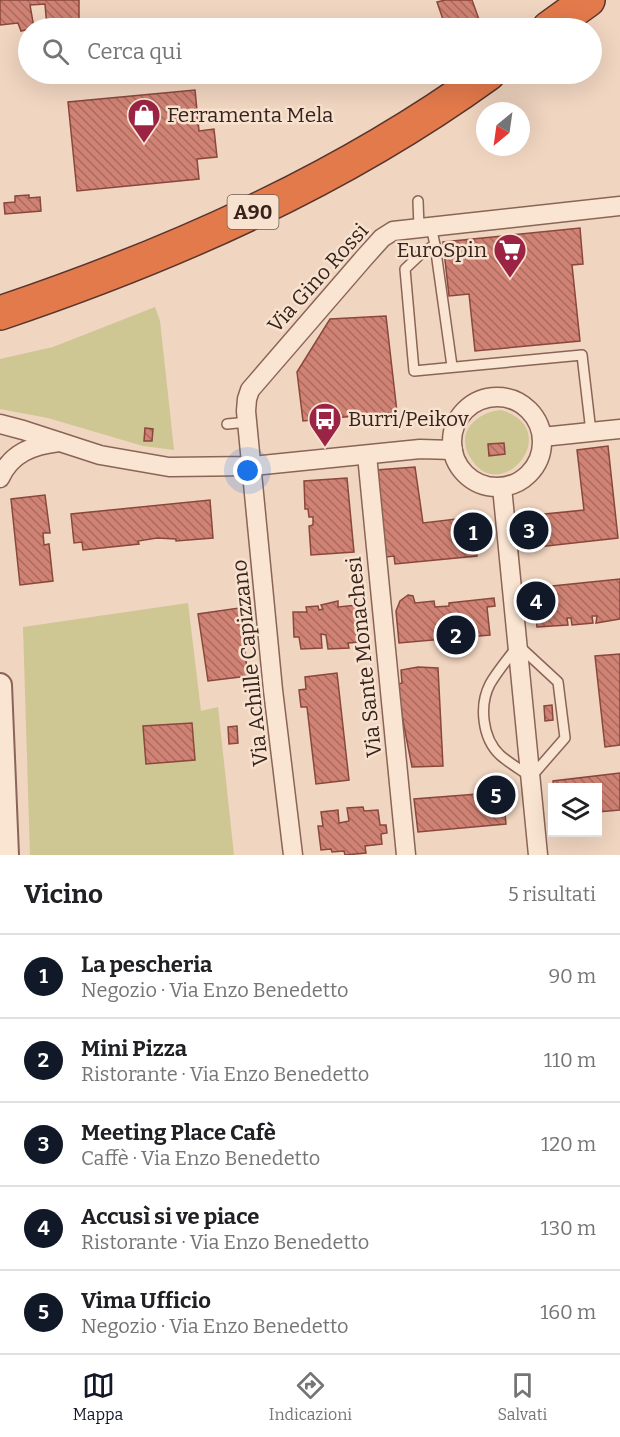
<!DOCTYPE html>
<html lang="it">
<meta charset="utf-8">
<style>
body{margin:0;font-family:Bitter,serif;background:#f2f2f2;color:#202124}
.controls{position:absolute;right:18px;bottom:18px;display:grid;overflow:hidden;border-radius:0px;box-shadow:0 6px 24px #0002}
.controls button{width:54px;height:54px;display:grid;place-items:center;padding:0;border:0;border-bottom:2px solid #e0e0e0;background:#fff;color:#202124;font:30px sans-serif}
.compass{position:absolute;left:476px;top:102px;width:54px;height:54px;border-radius:50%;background:#fff;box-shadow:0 6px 24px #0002;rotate:209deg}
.you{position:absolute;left:248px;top:471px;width:21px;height:21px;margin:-15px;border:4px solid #fff;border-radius:50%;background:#1a73e8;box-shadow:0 0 0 9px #1a73e833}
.badge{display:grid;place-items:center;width:39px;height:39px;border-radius:50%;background:#111827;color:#fff;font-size:20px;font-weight:700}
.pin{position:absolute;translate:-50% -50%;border:3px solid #fff;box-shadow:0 2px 6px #0006}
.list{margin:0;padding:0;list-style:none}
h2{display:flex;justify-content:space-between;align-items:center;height:78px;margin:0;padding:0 24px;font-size:26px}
h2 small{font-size:20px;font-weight:400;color:#757577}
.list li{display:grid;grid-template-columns:39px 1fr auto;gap:18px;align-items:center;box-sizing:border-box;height:84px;padding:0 24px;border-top:2px solid #e0e0e0}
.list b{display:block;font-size:22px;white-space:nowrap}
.list p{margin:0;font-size:20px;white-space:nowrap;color:#757577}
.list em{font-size:20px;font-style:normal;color:#757577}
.icon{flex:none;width:33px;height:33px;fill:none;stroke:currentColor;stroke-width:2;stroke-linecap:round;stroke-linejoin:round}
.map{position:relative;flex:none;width:620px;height:855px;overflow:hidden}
.search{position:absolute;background:#fff;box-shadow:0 6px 24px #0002;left:18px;right:18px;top:18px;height:66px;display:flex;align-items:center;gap:15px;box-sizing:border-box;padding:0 21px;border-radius:33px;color:#757577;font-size:22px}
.sheet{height:498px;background:#fff}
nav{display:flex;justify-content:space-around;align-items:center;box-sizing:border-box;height:84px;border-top:2px solid #e0e0e0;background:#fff;font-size:16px;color:#757577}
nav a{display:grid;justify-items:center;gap:3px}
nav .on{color:#111827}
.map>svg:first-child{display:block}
.green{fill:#cec693;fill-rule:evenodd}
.building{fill:url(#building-back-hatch);stroke:#8a473c;stroke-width:1.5}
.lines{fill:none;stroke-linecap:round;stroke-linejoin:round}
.service-casing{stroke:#8a6557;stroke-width:12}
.minor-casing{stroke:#8a6557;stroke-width:21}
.tertiary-casing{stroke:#8a6557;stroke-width:26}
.motorway-casing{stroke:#57352c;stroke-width:36}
.service{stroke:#fae5d3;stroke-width:9}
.minor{stroke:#fae5d3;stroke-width:18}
.tertiary{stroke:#fae5d3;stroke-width:22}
.motorway{stroke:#e37a4c;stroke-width:33}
.labels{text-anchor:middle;stroke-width:5;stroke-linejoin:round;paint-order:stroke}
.shield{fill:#f7e2d0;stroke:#715c52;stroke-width:1.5}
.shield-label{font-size:20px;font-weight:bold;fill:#38231c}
.poi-label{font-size:21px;fill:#38231c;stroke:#f7e2d0;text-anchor:start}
.street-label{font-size:21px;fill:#38231c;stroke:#f7e2d0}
</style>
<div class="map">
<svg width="620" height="855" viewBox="0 0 620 855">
<defs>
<pattern id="building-back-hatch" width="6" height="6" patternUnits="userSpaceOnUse" patternTransform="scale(1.5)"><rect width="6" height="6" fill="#d08374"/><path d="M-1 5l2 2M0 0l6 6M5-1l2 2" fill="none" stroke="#aa6b5e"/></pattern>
</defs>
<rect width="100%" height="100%" fill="#f0d5c0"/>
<g class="green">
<polygon points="155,307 160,321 174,450 143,446 48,418 0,409 0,359 53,347"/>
<path d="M501,410C567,430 499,509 470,457C455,432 477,412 501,410ZM504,443L505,454L489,455L488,444Z"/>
<path d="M188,603L201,711L218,707L234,855H30L23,627ZM192,723L195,760L146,764L143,727Z"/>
</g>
<g class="building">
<polygon points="0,0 79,0 79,26 47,28 45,4 30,5 34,28 21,31 18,23 0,25"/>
<polygon points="445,0 472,0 482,28 446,28 437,2"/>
<polygon points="195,90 199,131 214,129 217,157 197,159 199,179 77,191 68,102"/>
<polygon points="29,195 29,198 40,197 41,211 5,214 4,203 15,202 15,196"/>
<polygon points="580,228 583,264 572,265 580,341 475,351 469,294 449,296 443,242"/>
<polygon points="386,316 397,412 303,421 297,372 330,319"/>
<polygon points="145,428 153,429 152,441 144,441"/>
<polygon points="504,443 505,454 489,456 488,444"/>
<polygon points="608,446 618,538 529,548 525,516 584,510 577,450"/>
<polygon points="415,467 423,523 473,517 477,556 395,564 394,556 386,557 376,470"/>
<polygon points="347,478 354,552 311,555 309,526 313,525 313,517 309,517 308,509 305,509 304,481"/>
<polygon points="45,495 50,533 43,533 44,545 49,544 53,581 20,585 11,499"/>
<polygon points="210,500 213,538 176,541 176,539 157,538 138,541 139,544 83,550 82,542 74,543 71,514"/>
<polygon points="620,579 620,619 596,623 597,616 592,616 593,623 572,625 571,618 567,618 568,625 537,627 533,588"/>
<polygon points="408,595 413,596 415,603 434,601 435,607 449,606 449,603 494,598 495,606 487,607 490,635 399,643 396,611 400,601"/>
<polygon points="338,601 338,607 357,605 359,616 364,615 364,622 360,623 361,642 348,643 349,648 328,649 326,635 321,634 322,648 301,649 299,637 294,637 293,612 307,612 306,607 318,606 319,610 323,609 321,605"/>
<polygon points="239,608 248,676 208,681 198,614"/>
<polygon points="620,654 620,745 605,747 595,656"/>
<polygon points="418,667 438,668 443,766 412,767 396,685 402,683 401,670"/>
<polygon points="337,673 349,780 316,784 307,707 301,707 299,690 306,689 305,677"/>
<polygon points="552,705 553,720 545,721 544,706"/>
<polygon points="192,723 195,760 146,764 143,726"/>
<polygon points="237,726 238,743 229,744 228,727"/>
<polygon points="620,773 620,810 598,812 598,788 554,788 553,781"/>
<polygon points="503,792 506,824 418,832 414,799"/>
<polygon points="363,807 364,811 378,810 380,825 386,825 387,833 381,834 382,844 365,846 366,853 345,855 344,851 332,852 331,849 321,850 318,826 323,826 321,812 338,810 339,823 349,821 347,808"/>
</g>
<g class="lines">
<g class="service-casing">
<g id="service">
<polyline points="418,201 419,227"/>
<polyline points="431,226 435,245 423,252 405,269 414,371 582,355 591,432"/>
<polyline points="435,245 452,366"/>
<polyline points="227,424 248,422"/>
<path d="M518,645L558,682L565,738L531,777C521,770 509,763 500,755C482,738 479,705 490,684C498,670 509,658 518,645Z"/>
</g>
</g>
<g class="minor-casing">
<g id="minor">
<circle cx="497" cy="442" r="45"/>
<polyline points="0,424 23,430 100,455 169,467 253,466 420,449 453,450"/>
<polyline points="542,437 620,429"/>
<polyline points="367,455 406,855"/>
<path d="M0,478C11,453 33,445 59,442"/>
<polyline points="502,487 538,855"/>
<polyline points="293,855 273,690 246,411 247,399 250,390 364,258 382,238 393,231 620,206"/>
</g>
</g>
<g class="tertiary-casing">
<polyline id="tertiary" points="0,685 7,855"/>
</g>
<g class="motorway-casing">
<g id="motorway">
<polyline points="549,28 588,0"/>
<path d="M0,313C172,255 340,181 488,74"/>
</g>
</g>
<use href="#service" class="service"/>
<use href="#minor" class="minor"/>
<use href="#tertiary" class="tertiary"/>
<use href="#motorway" class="motorway"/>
</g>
<defs>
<g id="shop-pin" transform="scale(1.725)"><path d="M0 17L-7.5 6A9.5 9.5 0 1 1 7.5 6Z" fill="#9b2444" stroke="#f7e2d0"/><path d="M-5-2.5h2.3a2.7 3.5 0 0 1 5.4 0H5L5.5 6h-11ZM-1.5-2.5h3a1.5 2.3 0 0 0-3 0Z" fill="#fff"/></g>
<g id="supermarket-pin" transform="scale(1.725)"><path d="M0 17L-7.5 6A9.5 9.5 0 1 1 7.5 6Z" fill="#9b2444" stroke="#f7e2d0"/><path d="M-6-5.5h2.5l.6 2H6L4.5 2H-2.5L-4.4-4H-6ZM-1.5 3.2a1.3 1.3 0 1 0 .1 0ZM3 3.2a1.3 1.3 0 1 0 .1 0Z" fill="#fff"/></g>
<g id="bus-pin" transform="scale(1.725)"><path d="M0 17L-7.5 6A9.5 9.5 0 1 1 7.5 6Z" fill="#9b2444" stroke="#f7e2d0"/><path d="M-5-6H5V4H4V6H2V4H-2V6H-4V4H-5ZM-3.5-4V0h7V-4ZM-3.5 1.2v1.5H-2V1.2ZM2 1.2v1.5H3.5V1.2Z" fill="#fff"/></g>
</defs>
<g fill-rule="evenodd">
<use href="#shop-pin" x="144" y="115"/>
<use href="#supermarket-pin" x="510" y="250"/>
<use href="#bus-pin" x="325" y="419"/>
</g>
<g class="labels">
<rect class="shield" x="227.5" y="195" width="51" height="34" rx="4.5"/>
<g class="shield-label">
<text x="253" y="219">A90</text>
</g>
<g class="poi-label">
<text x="167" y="122">Ferramenta Mela</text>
<text x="487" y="257" text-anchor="end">EuroSpin</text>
<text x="348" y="426">Burri/Peikov</text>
</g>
<g class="street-label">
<text transform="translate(318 278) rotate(-48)" y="7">Via Gino Rossi</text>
<text transform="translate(364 657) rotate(-96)" y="7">Via Sante Monachesi</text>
<text transform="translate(250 663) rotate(-96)" y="7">Via Achille Capizzano</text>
</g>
</g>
</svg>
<div class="controls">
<button><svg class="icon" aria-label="layers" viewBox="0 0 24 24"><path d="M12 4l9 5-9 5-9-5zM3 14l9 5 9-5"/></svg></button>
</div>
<svg class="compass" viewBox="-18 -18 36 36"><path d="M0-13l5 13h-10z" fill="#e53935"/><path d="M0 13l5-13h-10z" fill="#757577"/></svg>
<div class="you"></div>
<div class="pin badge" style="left:473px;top:532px">1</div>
<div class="pin badge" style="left:456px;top:635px">2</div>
<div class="pin badge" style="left:529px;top:530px">3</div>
<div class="pin badge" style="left:536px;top:601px">4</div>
<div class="pin badge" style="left:496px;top:795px">5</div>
<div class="search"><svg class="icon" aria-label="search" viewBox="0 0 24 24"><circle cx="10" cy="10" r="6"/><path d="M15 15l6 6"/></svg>Cerca qui</div>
</div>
<section class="sheet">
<h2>Vicino<small>5 risultati</small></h2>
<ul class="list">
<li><span class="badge">1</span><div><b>La pescheria</b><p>Negozio · Via Enzo Benedetto</p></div><em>90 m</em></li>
<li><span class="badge">2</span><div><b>Mini Pizza</b><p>Ristorante · Via Enzo Benedetto</p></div><em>110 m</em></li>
<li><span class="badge">3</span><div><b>Meeting Place Cafè</b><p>Caffè · Via Enzo Benedetto</p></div><em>120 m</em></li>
<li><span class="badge">4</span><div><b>Accusì si ve piace</b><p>Ristorante · Via Enzo Benedetto</p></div><em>130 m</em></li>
<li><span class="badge">5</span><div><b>Vima Ufficio</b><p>Negozio · Via Enzo Benedetto</p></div><em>160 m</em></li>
</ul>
</section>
<nav>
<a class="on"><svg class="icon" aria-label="map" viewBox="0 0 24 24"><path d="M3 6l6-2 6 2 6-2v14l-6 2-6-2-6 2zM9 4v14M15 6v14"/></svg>Mappa</a>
<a><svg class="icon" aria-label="directions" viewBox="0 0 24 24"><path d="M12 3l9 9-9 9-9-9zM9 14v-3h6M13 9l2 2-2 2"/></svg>Indicazioni</a>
<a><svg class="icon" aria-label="saved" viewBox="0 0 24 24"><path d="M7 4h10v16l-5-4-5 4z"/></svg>Salvati</a>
</nav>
